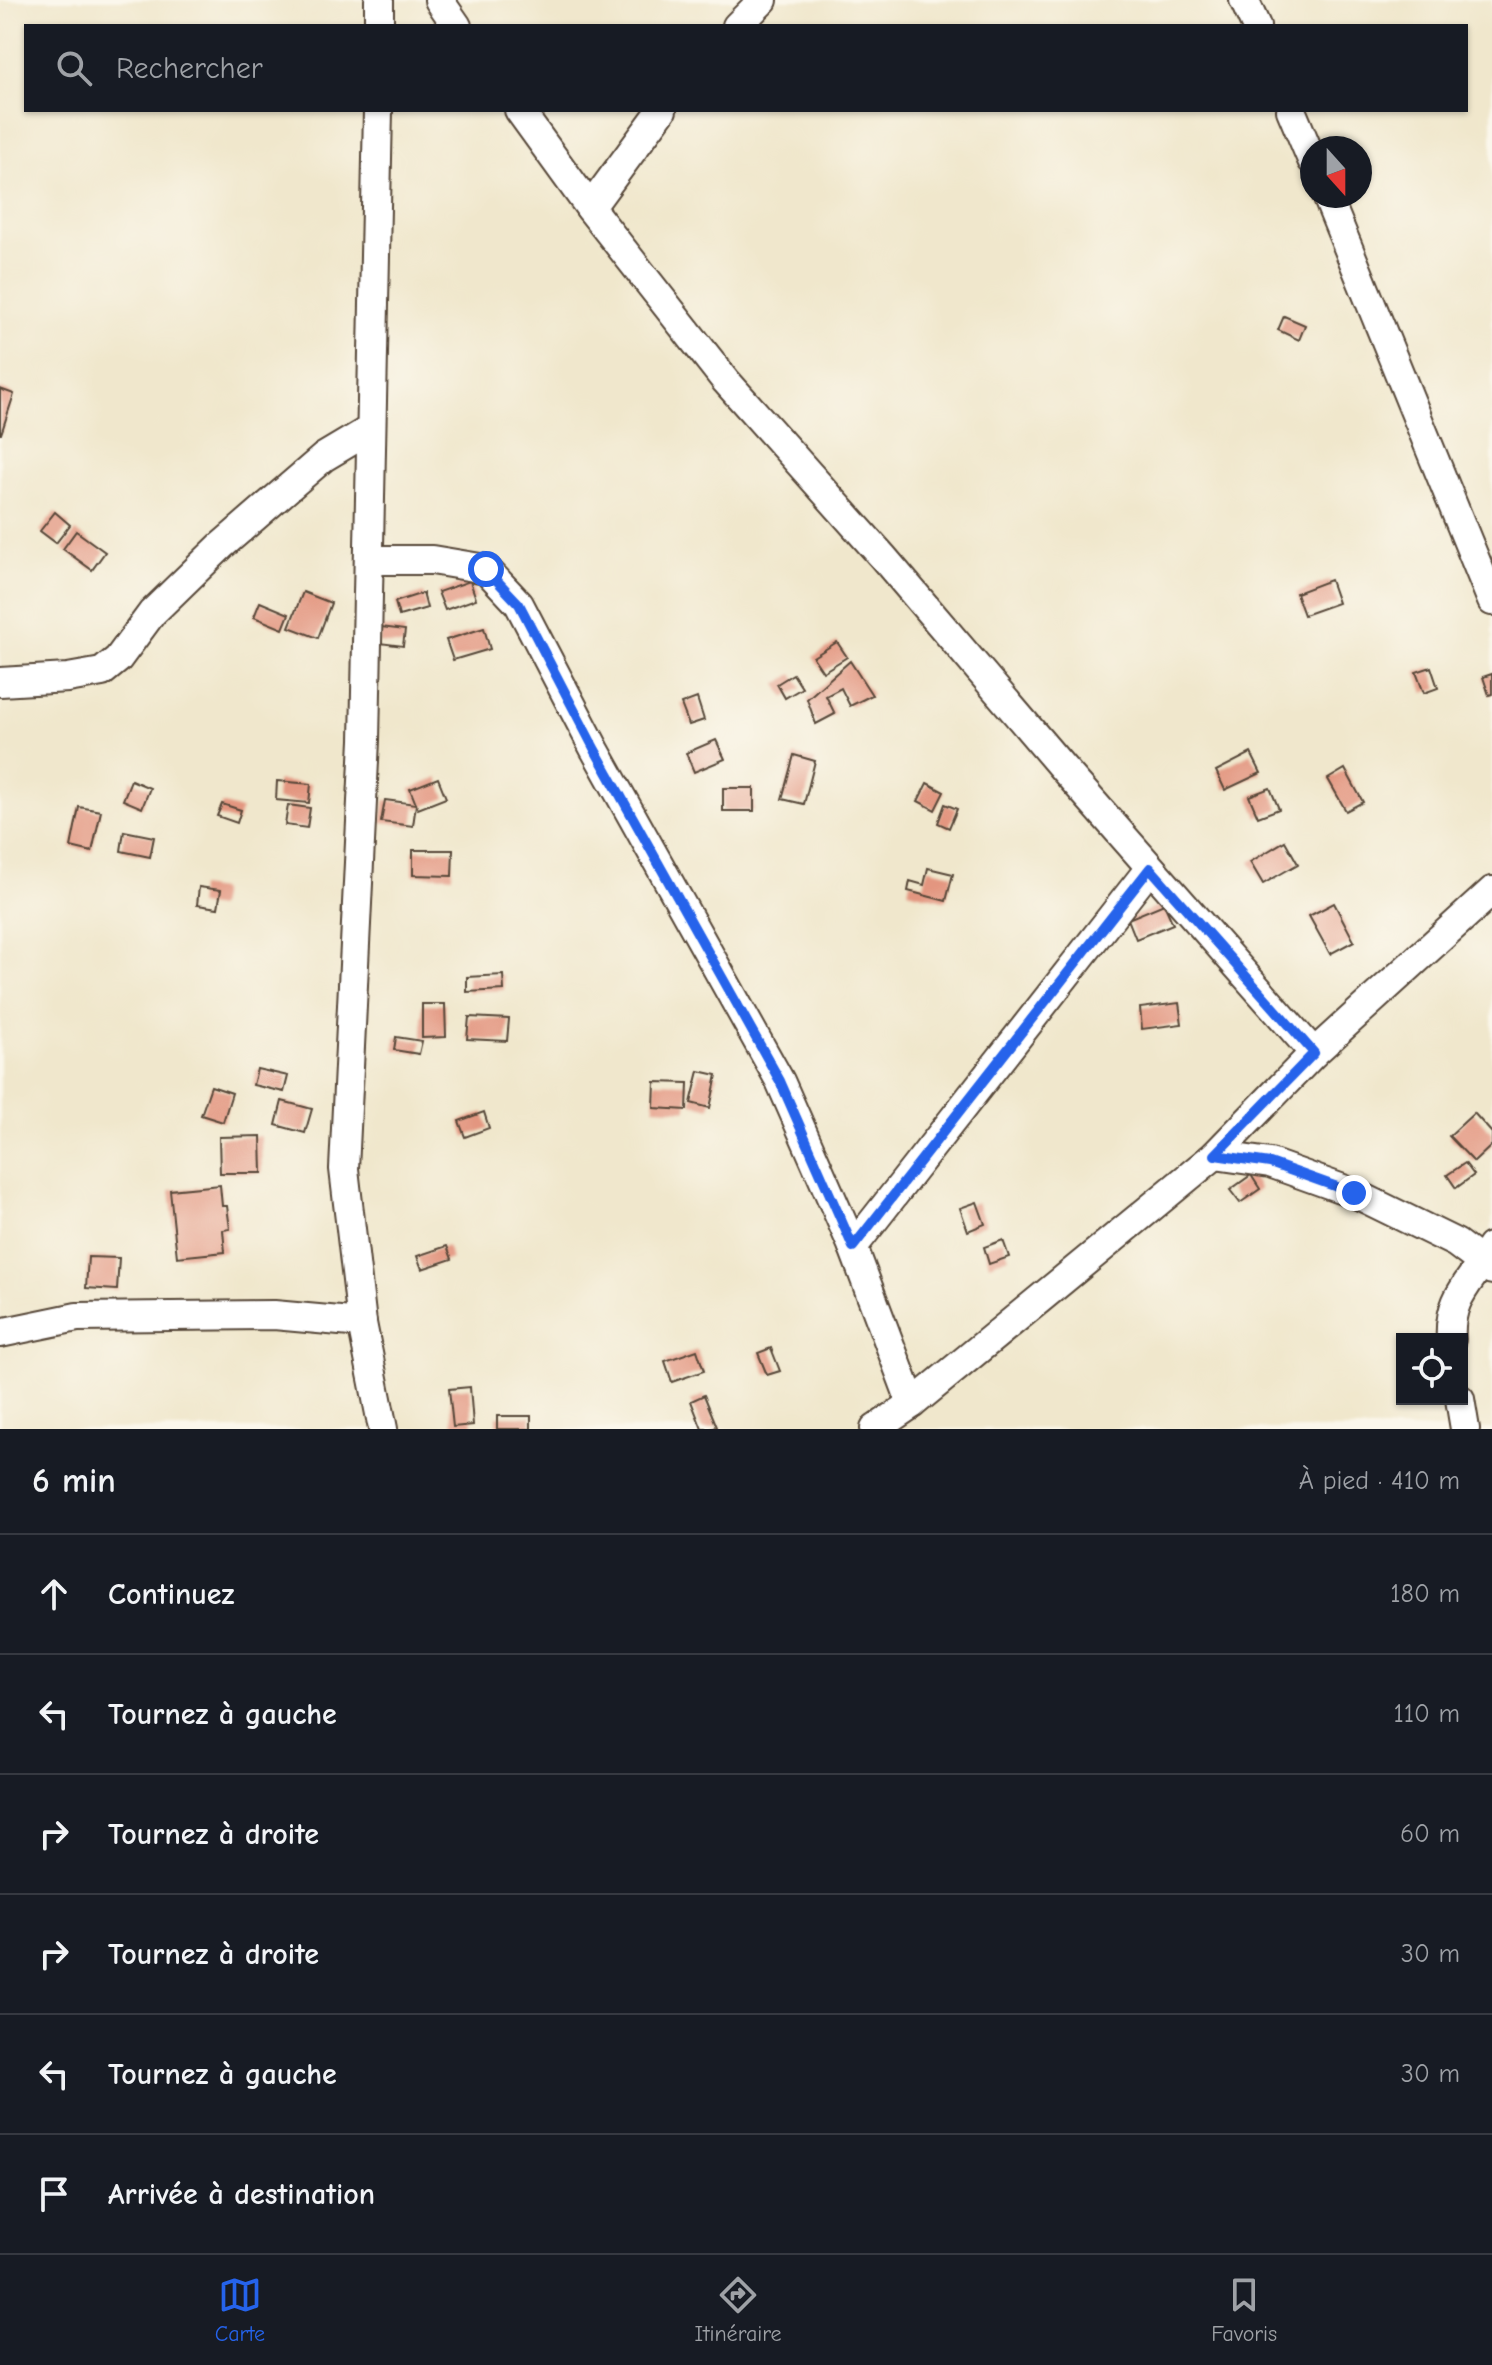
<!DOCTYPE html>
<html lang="fr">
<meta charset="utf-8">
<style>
body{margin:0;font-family:"Comic Neue",sans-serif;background:#242831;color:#f1f3f6}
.controls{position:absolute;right:24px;bottom:24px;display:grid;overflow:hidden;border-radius:0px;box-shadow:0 2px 6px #0004}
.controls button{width:72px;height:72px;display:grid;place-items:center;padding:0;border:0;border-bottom:2px solid #363941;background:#171b24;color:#f1f3f6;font:40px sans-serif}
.compass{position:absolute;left:1300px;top:136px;width:72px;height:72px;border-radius:50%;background:#171b24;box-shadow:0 2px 6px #0004;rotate:159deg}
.stop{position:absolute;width:24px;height:24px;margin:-18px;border:6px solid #2563eb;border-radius:50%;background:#fff}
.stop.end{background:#2563eb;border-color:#fff;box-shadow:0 2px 8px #0008}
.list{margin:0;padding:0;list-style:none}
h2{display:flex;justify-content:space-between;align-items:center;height:104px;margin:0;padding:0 32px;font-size:34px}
h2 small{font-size:26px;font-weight:400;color:#9ea1a6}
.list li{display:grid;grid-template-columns:52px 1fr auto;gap:24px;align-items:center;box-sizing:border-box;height:120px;padding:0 32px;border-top:2px solid #363941}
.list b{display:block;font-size:30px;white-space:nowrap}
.list em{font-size:26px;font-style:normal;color:#9ea1a6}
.icon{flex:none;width:44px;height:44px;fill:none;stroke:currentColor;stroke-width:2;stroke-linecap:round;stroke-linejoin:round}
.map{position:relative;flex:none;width:1492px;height:1429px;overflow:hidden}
.search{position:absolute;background:#171b24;box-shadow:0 2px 6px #0004;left:24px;right:24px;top:24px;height:88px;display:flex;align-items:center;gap:20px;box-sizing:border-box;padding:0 28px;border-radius:0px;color:#9ea1a6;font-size:30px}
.sheet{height:824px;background:#171b24}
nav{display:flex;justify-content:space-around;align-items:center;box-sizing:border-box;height:112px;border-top:2px solid #363941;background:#171b24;font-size:22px;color:#9ea1a6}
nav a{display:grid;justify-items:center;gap:4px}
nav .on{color:#2563eb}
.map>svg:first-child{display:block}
.building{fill:#e39680}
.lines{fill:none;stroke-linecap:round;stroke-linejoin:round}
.street-casing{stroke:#564638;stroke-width:32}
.street{stroke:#fff;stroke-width:28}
.route{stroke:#2563eb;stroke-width:10}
</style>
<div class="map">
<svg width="1492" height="1429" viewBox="0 0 1492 1429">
<rect width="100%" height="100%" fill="#fbf7ec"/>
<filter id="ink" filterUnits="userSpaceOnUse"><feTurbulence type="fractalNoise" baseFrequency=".0125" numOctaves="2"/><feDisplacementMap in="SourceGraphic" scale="16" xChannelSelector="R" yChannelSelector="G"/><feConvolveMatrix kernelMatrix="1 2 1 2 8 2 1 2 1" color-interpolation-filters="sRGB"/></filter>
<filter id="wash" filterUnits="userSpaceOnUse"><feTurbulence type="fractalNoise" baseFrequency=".006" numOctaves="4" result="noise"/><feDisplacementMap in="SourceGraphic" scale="32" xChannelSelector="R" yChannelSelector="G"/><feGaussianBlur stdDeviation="1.8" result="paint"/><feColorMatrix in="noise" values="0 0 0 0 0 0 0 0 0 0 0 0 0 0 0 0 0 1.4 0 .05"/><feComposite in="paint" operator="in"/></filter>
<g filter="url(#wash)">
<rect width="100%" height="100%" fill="#f0e7cc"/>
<g id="blocks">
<g class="building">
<polygon points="1284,316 1305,325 1299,340 1278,330"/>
<polygon points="0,389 14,394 1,434 0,434"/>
<polygon points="55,512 70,525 56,543 40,531"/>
<polygon points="76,531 105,552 92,570 63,549"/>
<polygon points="1330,580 1338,603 1304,615 1296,593"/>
<polygon points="470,581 476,599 445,610 438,592"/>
<polygon points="303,592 331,603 318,638 289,627"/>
<polygon points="423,593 427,608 399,616 395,602"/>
<polygon points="260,602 289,614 283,629 254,617"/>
<polygon points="381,627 405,630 403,646 379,643"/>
<polygon points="484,628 490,649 453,660 446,640"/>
<polygon points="837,642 847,657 823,672 813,657"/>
<polygon points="850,661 872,695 850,706 841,688 826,696 835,714 816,724 807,699"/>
<polygon points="1431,667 1438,688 1424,693 1416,672"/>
<polygon points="793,674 802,688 785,698 777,684"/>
<polygon points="1492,674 1492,694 1489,695 1483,677"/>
<polygon points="697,698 704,720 689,725 681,704"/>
<polygon points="716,740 725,759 694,772 686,753"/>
<polygon points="1251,753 1261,773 1225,790 1216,771"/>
<polygon points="794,755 815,761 804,804 782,799"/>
<polygon points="1345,769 1363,802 1346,811 1328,779"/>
<polygon points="438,778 446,798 418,809 410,789"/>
<polygon points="131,780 150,788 142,808 123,800"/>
<polygon points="277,781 311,784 309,803 276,800"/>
<polygon points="927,783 944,792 935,810 918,801"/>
<rect x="723" y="788" width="31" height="23"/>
<polygon points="1270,788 1279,809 1258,817 1249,796"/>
<polygon points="385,800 416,804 413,826 381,822"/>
<polygon points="222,804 241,810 237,823 217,816"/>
<polygon points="945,804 957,809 949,828 938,823"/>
<polygon points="288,805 310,808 307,828 285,825"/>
<polygon points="79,807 101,811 92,852 71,847"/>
<polygon points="124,831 154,837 150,857 121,851"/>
<polygon points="1285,841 1298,864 1263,884 1250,862"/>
<polygon points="413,850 453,850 452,876 413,875"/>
<polygon points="928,868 953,874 946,901 908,891 910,881 924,885"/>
<polygon points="199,887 221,890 218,908 197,905"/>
<polygon points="1334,903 1354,941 1330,954 1309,916"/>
<polygon points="1164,904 1173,924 1136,939 1128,919"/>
<polygon points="503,975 504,990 467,992 467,977"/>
<polygon points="1179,1003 1182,1024 1142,1029 1140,1008"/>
<polygon points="422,1004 445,1004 446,1037 422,1038"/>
<polygon points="469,1017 509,1019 507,1041 467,1039"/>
<polygon points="396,1037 422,1041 419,1054 394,1050"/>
<polygon points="257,1069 288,1076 284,1092 253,1085"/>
<polygon points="699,1071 717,1075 710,1108 691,1103"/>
<polygon points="655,1082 688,1083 687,1110 654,1108"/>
<polygon points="211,1086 232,1093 223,1122 201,1115"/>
<polygon points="282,1101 312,1109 305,1133 276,1125"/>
<polygon points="484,1112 489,1128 465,1137 459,1121"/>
<polygon points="1474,1113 1492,1133 1492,1145 1474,1162 1449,1136"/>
<polygon points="261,1136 262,1173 220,1173 219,1137"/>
<polygon points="1465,1163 1474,1175 1456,1188 1447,1175"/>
<polygon points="1251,1175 1260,1189 1240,1203 1230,1190"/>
<polygon points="220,1185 222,1206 227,1206 230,1229 223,1230 225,1252 177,1257 170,1190"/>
<polygon points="977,1202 985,1224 968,1231 960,1208"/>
<polygon points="1003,1240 1009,1257 989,1264 984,1247"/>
<polygon points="447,1246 452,1259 422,1269 417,1256"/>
<polygon points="88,1257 119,1258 117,1290 86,1288"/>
<polygon points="771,1348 780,1371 767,1375 758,1353"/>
<polygon points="697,1350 704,1371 672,1382 665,1361"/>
<polygon points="470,1387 473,1425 453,1427 449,1389"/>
<polygon points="704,1395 717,1427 711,1429 702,1429 691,1401"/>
<rect x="497" y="1416" width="34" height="13"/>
</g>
</g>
</g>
<g filter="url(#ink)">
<use href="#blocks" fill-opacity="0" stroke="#564638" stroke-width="2"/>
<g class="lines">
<g class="street-casing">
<g id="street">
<polyline points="379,0 379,26"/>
<polyline points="439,0 457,26"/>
<polyline points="1244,0 1256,26"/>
<polyline points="737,26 763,0"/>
<polyline points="378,110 365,740 344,1169 362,1323 383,1429"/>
<polyline points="519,110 590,208 726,381 883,557 1062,767 1314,1053"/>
<polyline points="1291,110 1312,160"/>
<polyline points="1327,196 1492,601"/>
<polyline points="590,208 662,110"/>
<polyline points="369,560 432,560 486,569 519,604 595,750 780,1081 853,1247 912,1404"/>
<polyline points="0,682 68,678 102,672 118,659 152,613 221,546 324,457 371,429"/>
<polyline points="1215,1155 1270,1163 1354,1193 1456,1243 1492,1270"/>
<polyline points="853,1247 1150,868"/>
<polyline points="0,1333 77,1317 274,1315 362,1323"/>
<path d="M1451,1339C1448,1295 1473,1282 1491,1247"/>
<polyline points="1460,1399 1465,1429"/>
<polyline points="875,1429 912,1404 1215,1155 1314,1053 1492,891"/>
</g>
</g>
<use href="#street" class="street"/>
</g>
</g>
<g class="lines" filter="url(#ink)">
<polyline class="route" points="486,569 519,604 595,750 780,1081 853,1247 1150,868 1314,1053 1215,1155 1270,1163 1354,1193"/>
</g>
</svg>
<div class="controls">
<button><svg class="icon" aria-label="locate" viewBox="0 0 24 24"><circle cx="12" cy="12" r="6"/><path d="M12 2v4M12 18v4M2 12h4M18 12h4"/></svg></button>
</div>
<svg class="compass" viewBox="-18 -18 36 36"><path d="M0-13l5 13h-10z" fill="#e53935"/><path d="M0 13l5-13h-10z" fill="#9ea1a6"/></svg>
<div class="stop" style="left:486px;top:569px"></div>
<div class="stop end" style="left:1354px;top:1193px"></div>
<div class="search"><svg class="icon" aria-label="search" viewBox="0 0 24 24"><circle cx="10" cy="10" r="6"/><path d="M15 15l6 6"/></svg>Rechercher</div>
</div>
<section class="sheet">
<h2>6 min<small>À pied · 410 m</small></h2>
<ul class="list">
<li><svg class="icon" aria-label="ahead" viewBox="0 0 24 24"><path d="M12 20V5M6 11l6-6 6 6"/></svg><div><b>Continuez</b></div><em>180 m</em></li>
<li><svg class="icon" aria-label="left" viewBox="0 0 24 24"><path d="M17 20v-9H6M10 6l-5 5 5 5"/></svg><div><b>Tournez à gauche</b></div><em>110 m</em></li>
<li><svg class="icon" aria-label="right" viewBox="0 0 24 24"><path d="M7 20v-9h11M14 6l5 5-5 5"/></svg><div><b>Tournez à droite</b></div><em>60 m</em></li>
<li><svg class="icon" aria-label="right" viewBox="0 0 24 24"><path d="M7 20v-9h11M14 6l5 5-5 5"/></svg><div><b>Tournez à droite</b></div><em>30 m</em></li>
<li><svg class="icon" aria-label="left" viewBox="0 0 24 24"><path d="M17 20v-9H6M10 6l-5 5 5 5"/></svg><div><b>Tournez à gauche</b></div><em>30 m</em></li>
<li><svg class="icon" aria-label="arrive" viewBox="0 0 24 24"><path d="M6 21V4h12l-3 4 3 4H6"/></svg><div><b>Arrivée à destination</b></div></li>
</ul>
</section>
<nav>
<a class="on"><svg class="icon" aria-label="map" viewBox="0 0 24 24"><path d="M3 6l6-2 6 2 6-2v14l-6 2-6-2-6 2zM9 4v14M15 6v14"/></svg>Carte</a>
<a><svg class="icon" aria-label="directions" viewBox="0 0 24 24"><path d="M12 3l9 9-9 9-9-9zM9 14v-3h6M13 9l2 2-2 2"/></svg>Itinéraire</a>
<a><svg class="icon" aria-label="saved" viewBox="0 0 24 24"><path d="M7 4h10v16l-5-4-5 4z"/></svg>Favoris</a>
</nav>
